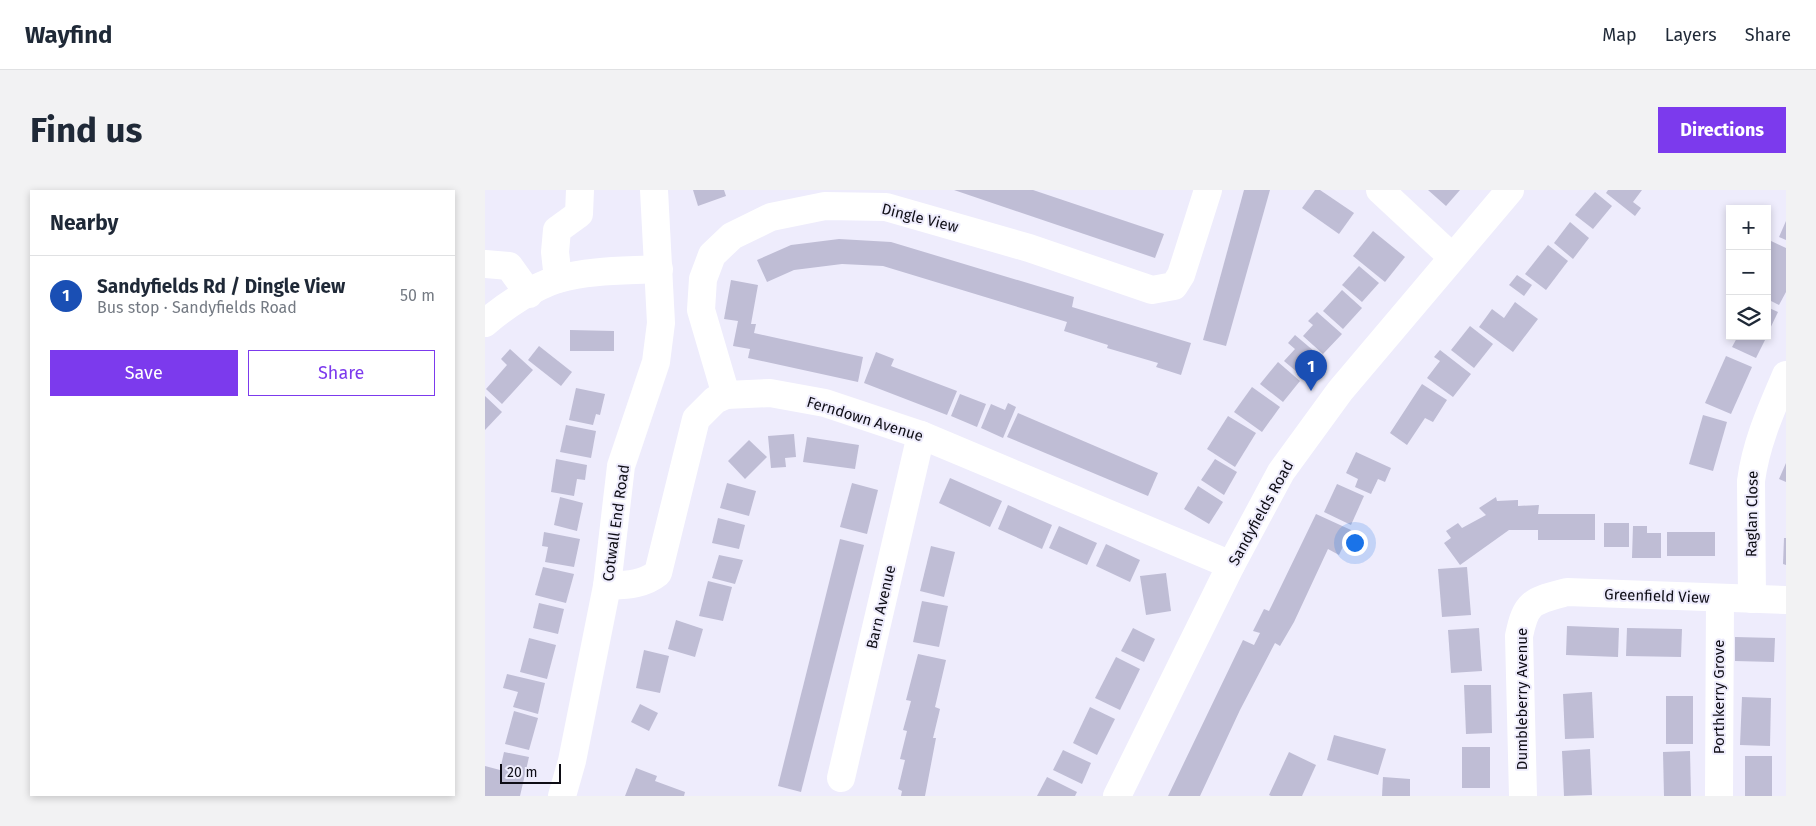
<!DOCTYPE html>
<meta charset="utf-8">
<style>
body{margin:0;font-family:"Fira Sans",sans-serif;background:#f2f2f3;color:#1f2937}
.controls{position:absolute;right:15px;top:15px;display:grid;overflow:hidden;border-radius:0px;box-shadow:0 2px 8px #0003}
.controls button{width:45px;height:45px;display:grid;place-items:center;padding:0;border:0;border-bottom:1px solid #e0e1e3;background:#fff;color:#1f2937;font:25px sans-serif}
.scale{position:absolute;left:15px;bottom:12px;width:61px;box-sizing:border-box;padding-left:5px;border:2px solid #0e0d15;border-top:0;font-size:14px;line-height:18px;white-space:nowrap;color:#0e0d15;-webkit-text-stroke:4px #eeecfc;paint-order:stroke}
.you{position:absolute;left:869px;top:352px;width:18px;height:18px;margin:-12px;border:4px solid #fff;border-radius:50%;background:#1a73e8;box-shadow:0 0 0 8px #1a73e833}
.badge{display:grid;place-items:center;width:32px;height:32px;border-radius:50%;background:#7c3aed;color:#fff;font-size:16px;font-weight:700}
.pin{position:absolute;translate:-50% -41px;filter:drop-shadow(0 1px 2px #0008)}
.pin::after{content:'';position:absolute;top:26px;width:18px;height:15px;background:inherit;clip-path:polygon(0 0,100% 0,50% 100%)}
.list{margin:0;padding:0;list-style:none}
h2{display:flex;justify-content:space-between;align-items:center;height:65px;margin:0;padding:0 20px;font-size:21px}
h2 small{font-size:16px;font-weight:400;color:#747a83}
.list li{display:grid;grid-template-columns:32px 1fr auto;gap:15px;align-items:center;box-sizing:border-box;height:80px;padding:0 20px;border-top:1px solid #e0e1e3}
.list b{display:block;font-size:19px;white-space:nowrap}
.list p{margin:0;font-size:16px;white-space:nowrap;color:#747a83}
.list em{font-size:16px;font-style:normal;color:#747a83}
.actions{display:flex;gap:10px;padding:15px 20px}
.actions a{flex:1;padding:11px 0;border:1px solid #7c3aed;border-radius:0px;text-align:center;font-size:18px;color:#7c3aed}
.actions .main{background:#7c3aed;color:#fff}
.icon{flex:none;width:28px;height:28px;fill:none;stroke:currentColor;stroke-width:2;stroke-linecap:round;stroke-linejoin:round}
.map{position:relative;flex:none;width:1301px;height:606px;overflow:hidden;border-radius:0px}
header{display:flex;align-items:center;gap:30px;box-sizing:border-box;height:70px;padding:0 25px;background:#fff;border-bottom:1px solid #e0e1e3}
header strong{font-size:24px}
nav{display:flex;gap:28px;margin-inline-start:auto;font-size:18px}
.intro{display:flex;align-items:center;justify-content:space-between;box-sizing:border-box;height:120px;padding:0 30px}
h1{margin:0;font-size:35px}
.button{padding:12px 22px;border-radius:0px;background:#7c3aed;color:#fff;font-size:18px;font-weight:700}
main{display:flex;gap:30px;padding:0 30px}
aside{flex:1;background:#fff;border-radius:0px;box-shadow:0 2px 8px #0003}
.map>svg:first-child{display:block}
.building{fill:#bfbdd5}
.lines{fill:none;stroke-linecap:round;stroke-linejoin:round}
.minor{stroke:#fff;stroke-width:28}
.labels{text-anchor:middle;stroke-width:4;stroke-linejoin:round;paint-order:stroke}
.street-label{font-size:15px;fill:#0e0d15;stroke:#eeecfc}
</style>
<header>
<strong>Wayfind</strong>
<nav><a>Map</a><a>Layers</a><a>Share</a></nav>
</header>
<div class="intro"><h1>Find us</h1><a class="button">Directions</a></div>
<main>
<aside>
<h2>Nearby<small></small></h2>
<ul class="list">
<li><span class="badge" style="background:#1a4fb4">1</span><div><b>Sandyfields Rd / Dingle View</b><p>Bus stop · Sandyfields Road</p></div><em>50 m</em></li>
</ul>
<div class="actions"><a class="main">Save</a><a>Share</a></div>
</aside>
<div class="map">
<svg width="1301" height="606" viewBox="0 0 1301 606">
<rect width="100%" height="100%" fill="#eeecfc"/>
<g class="building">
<polygon points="208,0 239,0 241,6 213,16"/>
<polygon points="469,0 548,0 679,44 670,68"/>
<polygon points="759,0 785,0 741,156 718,150"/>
<polygon points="830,0 835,0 869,23 854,44 817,18"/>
<polygon points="943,0 975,0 961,16"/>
<polygon points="1123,0 1157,0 1148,12 1156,18 1150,26 1121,3"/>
<polygon points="1110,2 1127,16 1108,39 1090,25"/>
<polygon points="1301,31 1301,50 1294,47"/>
<polygon points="1085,32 1104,48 1088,69 1069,53"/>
<polygon points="888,41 920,67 900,92 868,66"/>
<polygon points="354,49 406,52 589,107 587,117 706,153 696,185 671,177 673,173 622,158 623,155 579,141 582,132 398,76 357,74 309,80 282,92 272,70 306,55"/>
<polygon points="1284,50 1301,58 1301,102 1294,115 1282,109 1282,79 1286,71 1282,70"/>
<polygon points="1063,55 1083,71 1061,100 1040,84"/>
<polygon points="874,76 894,93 877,112 857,95"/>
<polygon points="1032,85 1047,95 1039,106 1024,95"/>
<polygon points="246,90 273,95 266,134 271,134 269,143 378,167 373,192 263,168 265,159 248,156 253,131 239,129"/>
<polygon points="857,100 877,118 858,139 838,121"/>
<polygon points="1030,112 1053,129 1028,162 994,137 1007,119 1019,128"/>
<polygon points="1282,117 1293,122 1282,145"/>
<polygon points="832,122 857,144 838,164 818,146 828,135 823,131"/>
<polygon points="985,136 1008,154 989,178 966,160"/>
<polygon points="85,140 129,141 129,161 85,161"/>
<polygon points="810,145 836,167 818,187 799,171 810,159 803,153"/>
<polygon points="1253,146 1282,146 1271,168 1247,157"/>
<polygon points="54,156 87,182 76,196 43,170"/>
<polygon points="25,159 48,180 17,214 1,199 22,175 16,169"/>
<polygon points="955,160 986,184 968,207 942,188 955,171 949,167"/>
<polygon points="391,162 409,169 406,176 472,201 462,225 379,193"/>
<polygon points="1241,166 1267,177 1246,224 1220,213"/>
<polygon points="793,172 815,191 798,212 775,194"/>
<polygon points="937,194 962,210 948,232 940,228 922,255 905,243"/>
<polygon points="767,197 795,217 777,242 749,222"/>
<polygon points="91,198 120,204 115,225 111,224 108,235 84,230"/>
<polygon points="475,204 501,214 492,237 466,226"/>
<polygon points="0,206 17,222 0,240"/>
<polygon points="523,213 531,217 518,248 496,238 506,214 520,220"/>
<polygon points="533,223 673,283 663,306 522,247"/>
<polygon points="1218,225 1242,232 1228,281 1204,274"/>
<polygon points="743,226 771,243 750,277 722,259"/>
<polygon points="81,235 111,241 106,268 75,262"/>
<polygon points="309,244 311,267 300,268 301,277 286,278 283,246"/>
<polygon points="322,247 374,255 370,279 318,272"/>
<polygon points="264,250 282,267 260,289 243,271"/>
<polygon points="871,262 906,278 900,292 893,289 886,304 870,297 873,289 861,283"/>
<polygon points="71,269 102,275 100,290 92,289 89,306 66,302"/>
<polygon points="730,269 752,282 739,305 716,290"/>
<polygon points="1301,273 1301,292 1294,289"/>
<polygon points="465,288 517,311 505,337 454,313"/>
<polygon points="242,293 271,301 264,326 235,318"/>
<polygon points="367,293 393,300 382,344 355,337"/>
<polygon points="852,294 879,306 866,335 839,322"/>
<polygon points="713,296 738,312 724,334 699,319"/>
<polygon points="75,307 98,313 92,341 69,335"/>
<polygon points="1011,307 1012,311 1033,310 1033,316 1054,315 1053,324 1110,324 1110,350 1053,350 1053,340 1024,340 975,375 959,353 966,348 961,341 973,333 977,338 1001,325 994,318"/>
<polygon points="523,315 567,335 557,359 513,339"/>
<polygon points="831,324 866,340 854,365 843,359 809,432 795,456 790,453 755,520 715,606 683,606 758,450 769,455 775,443 768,441 779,419 784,421"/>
<polygon points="233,328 260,335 254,359 227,353"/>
<rect x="1119" y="333" width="25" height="24"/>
<polygon points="574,336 612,353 602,375 564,358"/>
<polygon points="1148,336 1162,336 1162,343 1176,343 1176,368 1147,368"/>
<polygon points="59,342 95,349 89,377 60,372 63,357 57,356"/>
<rect x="1182" y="342" width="48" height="24"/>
<polygon points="1299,348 1301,348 1301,375 1298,374"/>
<polygon points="355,349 379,355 316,602 293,596"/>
<polygon points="621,354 655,370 645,392 611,376"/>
<polygon points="446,356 470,362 459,407 435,401"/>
<polygon points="234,365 258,370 250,394 227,388"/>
<polygon points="58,377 89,384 81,413 50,405"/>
<polygon points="982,377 986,425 957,427 953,379"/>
<polygon points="681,383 686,421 661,425 655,386"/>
<polygon points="223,391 247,397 238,431 214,426"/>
<polygon points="437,411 463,416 454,457 428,452"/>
<polygon points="54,413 79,419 73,444 48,438"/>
<polygon points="191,430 218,439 210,467 183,459"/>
<polygon points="1082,436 1134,438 1133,467 1081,465"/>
<polygon points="648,438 670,449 659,472 636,461"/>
<polygon points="994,438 997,481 966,483 963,440"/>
<polygon points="1142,438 1197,439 1196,467 1141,466"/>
<polygon points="1250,447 1290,448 1289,472 1250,471"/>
<polygon points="44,448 71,455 62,489 35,482"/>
<polygon points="159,460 184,466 175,503 151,498"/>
<polygon points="433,464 461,470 450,517 455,519 448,548 451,548 440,606 416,606 417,601 413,599 420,570 415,569 422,541 418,540 426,511 421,510"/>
<polygon points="631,467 655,479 635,520 610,508"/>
<polygon points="22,484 60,493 53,524 28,517 33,502 18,498"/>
<polygon points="979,495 1006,495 1007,543 981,544"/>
<polygon points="1107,502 1109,548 1080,549 1078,504"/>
<rect x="1181" y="506" width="27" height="48"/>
<polygon points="1257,507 1286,508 1285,556 1255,555"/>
<polygon points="155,514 173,523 164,541 146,532"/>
<polygon points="605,517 630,529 612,565 588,553"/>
<polygon points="29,521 53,528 44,560 20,554"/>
<polygon points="849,545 901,559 893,585 842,570"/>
<rect x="977" y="557" width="28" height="41"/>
<polygon points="1105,559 1107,605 1079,606 1077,561"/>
<polygon points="578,560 606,573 597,594 568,580"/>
<polygon points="1205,561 1206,606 1179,606 1178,562"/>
<polygon points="19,562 44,567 35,606 0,606 0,576 15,580"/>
<polygon points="804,562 831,575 817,606 786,606 784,605"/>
<rect x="1260" y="566" width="27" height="40"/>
<polygon points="151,578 172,586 170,591 200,602 199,606 140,606"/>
<polygon points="562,587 592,602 590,606 552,606"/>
<polygon points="898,587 925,589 925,606 897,606"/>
</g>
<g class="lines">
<g class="minor">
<polyline points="895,0 967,67"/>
<polyline points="0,74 24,76 44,104"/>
<polyline points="73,89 70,62 72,40 94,24 95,0"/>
<path d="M0,133C20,116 48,97 73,89C105,80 141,81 174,79"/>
<polyline points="241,205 216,120 218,89 227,65 247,46 286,27 340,16 401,17 544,58 667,100 689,96 696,85 723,0"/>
<path d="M122,396C141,395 158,395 173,383L211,229L230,210L241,205L285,203L340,213L436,245L746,375"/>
<path d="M1267,409L1266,291C1271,253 1286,220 1301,185"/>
<polyline points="356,588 436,245"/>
<polyline points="77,606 87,571 122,396 136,276 171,172 176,133 169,0"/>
<polyline points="632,606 746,375 796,282 855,201 1025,0"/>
<path d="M1038,606L1034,446C1041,411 1048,411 1082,402L1301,410"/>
<polyline points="1234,606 1235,409"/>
</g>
</g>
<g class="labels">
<g class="street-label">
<text transform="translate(435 28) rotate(14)" y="5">Dingle View</text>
<text transform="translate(380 229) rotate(17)" y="5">Ferndown Avenue</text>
<text transform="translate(776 323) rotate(-61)" y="5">Sandyfields Road</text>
<text transform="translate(1267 324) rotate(-89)" y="5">Raglan Close</text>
<text transform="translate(131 333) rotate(-82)" y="5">Cotwall End Road</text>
<text transform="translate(1172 406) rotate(2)" y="5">Greenfield View</text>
<text transform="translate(396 417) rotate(-77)" y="5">Barn Avenue</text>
<text transform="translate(1234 507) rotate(-90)" y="5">Porthkerry Grove</text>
<text transform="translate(1037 509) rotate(-90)" y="5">Dumbleberry Avenue</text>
</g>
</g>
</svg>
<div class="controls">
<button>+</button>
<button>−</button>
<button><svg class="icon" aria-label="layers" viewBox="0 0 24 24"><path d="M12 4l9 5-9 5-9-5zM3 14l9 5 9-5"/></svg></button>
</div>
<div class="scale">20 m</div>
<div class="you"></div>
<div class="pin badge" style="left:826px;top:201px;background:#1a4fb4">1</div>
</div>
</main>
